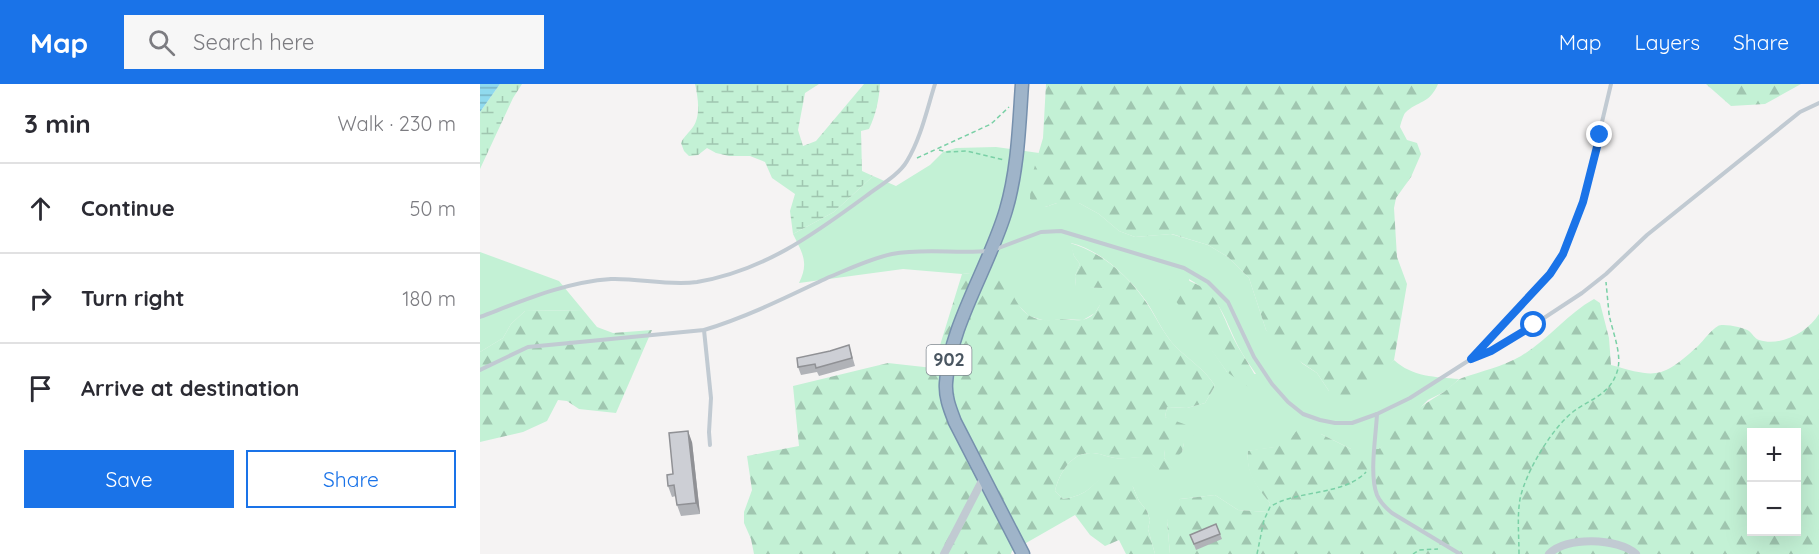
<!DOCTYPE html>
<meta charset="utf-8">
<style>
body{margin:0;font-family:Quicksand,sans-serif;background:#f7f7f7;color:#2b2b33}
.controls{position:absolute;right:18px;bottom:18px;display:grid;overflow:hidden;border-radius:0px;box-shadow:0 6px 24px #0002}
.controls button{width:54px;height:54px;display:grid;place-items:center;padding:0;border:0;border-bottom:2px solid #e1e1e2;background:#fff;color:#2b2b33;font:30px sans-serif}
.stop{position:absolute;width:18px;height:18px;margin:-14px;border:4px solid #1a73e8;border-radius:50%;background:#fff}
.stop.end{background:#1a73e8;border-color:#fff;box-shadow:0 2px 6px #0008}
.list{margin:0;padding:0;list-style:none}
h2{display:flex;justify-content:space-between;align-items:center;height:78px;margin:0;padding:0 24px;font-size:26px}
h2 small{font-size:20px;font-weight:400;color:#7c7c81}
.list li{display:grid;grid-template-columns:39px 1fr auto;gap:18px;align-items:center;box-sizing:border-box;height:90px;padding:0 24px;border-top:2px solid #e1e1e2}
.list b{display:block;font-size:22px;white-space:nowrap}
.list em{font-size:20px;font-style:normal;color:#7c7c81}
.actions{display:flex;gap:12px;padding:18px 24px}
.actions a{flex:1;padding:14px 0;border:2px solid #1a73e8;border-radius:0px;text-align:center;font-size:21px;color:#1a73e8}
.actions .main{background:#1a73e8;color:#fff}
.icon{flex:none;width:33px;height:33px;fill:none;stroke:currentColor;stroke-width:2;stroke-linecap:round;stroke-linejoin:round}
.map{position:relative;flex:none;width:1339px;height:470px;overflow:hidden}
header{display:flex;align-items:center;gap:36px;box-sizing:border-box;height:84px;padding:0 30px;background:#1a73e8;color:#fff}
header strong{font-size:28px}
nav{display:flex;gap:33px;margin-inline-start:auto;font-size:21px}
.search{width:420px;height:54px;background:#f7f7f7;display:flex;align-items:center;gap:15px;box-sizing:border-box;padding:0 21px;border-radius:0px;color:#7c7c81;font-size:22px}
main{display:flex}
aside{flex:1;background:#fff}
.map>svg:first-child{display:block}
.grass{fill:#c3f1d5;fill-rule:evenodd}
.forest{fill:url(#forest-firs);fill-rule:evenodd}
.wetland{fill:url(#wetland-marsh)}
.water{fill:url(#water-rules)}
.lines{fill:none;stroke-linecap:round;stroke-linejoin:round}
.trunk-casing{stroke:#7690ad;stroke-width:15}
.path{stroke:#7ad0a6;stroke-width:1.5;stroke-dasharray:4.5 3;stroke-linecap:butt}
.service{stroke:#c1cad2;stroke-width:4}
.minor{stroke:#c1cad2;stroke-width:8}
.trunk{stroke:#9fb4c9;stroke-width:12}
.wall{fill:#b0b2b7}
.shaded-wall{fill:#909195}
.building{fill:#cdcfd5;stroke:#909195;stroke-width:1.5}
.route{stroke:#1a73e8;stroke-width:8}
.labels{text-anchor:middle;stroke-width:5;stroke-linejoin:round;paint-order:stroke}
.shield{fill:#fff;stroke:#808990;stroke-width:1.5}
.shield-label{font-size:18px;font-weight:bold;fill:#4a5661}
</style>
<header>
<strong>Map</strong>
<div class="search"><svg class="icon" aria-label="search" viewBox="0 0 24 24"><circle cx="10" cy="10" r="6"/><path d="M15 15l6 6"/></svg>Search here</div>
<nav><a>Map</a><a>Layers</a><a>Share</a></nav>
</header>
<main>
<aside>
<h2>3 min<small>Walk · 230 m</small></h2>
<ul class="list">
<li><svg class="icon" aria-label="ahead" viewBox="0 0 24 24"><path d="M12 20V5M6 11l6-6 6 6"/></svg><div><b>Continue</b></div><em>50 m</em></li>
<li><svg class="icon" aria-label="right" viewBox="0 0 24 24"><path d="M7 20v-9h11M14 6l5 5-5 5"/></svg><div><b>Turn right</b></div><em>180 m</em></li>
<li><svg class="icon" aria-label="arrive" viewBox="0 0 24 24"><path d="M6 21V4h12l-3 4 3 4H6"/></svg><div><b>Arrive at destination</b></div></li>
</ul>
<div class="actions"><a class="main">Save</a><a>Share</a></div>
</aside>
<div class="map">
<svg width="1339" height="470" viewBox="0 0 1339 470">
<defs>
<pattern id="forest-firs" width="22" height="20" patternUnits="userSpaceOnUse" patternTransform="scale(1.5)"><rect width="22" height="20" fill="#c3f1d5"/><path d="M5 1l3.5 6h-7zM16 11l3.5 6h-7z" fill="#a0c6b0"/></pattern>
<pattern id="wetland-marsh" width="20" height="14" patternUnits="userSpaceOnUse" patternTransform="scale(1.5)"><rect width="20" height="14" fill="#c3f1d5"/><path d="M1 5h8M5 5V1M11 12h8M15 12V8" fill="none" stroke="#a0c6b0"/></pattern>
<pattern id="water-rules" width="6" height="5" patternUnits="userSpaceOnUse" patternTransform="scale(1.5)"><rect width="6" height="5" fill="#90daee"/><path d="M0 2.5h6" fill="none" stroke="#78b4c4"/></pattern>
</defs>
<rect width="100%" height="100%" fill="#f5f3f3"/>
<g class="grass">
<path d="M516,63L559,69L557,78L565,123L577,119H599L619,130L639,147L655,153L691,150L728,161L748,173L769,194L786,246L823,280L837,289L849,307L905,284L914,276C932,293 956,293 979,295L966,307L948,316L899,365H871L841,350L812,355L803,362L768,367C766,389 777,402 790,419L788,428L758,426L735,411L700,415L687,437L690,470H675L668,445L670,436L667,427L659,417L653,403L623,392C609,406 603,412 583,415L575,407C579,390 591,368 612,369C620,369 627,373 635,374C645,375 655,373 664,373L679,386H693L684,374L685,365L702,368L704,359L696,339L685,333L687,323L707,324L725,319L735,302C725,285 710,277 696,263C684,251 676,232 666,217C649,193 619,165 591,159L594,172L600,180L595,192L596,202L623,204V216L615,229L603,236L583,235L566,237L549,232L536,219L531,209L504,188L482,190L423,185L319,199C329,179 323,170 313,150L354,128L393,92L416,102L450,81L463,68L476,64ZM709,195C741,214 743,231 758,262C763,272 770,281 776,290L747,288L716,243Z"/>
<polygon points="0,168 79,197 103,226 45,227 31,240 23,254 0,268"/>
</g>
<g class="forest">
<path d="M566,0H958C949,21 938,16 925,29C923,32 921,39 920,43L927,56L937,59L941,70L931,93L916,114L914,124L917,173L927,200L914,276L885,308L876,314L862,315L849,307L837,289L797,262L786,246L769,194L748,173L728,161L692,150L655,153L639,147L619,130L599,119H577L565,123L550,115L551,95L563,54Z"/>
<polygon points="1226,0 1321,0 1285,20 1251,22"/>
<path d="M590,159C622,168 650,193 668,221C677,235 685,252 696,263C710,277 725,285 735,302L725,319L707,324L687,323L685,333L712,343L714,351L704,359L702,368L697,373L685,366L684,374L694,386L691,396L664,374C655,373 645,375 635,374C627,373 620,369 612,369C591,368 579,390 575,407L583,415C603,412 609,406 622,392L640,391L653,403L659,417L667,427L670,436L668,445L675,470H646L639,456L625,462L610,451L595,431L532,467L531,470H274L271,455L264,439V428L272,406L267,372L319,362L313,302L408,279L453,284L482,190C493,189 509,185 519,192C533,202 534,223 550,232C561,238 571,236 582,235C588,235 595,237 601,236C617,234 623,218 623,204L596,203L595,192L600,180L594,172Z"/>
<path d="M688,191C743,202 736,224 760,266C769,281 778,294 784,311L765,301L747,288L690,209Z"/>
<path d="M1114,215L1120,219L1129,254L1131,281C1177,294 1181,295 1218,262C1224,256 1231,246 1238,242C1243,239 1265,244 1269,247C1273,250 1274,254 1279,256C1301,263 1328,248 1339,230V470H690L687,437L691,422L700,415L735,411L758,426L788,428L790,419C776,401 766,391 768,367C795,361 803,368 819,343L841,350L871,365H899C922,337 932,327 964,308C970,304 975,297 982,294C1002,287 1022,283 1041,272C1068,256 1087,230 1114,215ZM1272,348H1316V448H1272Z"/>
<polygon points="103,226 117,243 133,249 172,246 136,329 99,325 87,317 78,316 67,337 43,348 0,358 0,268 23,254 31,240 45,227"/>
</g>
<g class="wetland">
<polygon points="20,0 42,0 33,14 0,85 0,28"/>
<path d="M215,0H339L325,9L318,46L323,62L336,57L384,0H400C399,16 396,30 389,45L381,47L382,87L393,92L354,128L313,150L310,127L315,110L292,94L285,78L270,72H249L236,69L227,64L218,71L209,72L204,67L201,59C204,52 209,49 213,43C221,32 218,13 215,0Z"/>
</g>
<polygon class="water" points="0,0 20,0 0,28"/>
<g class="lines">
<g class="trunk-casing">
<path id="trunk" d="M542,0C539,43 538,85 526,126C510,181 469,243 466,299C465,313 470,325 475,338L543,470"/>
</g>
<g class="path">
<polyline points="459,66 467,68 487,67 524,76"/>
<polyline points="437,74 511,40 529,23"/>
<path d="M777,470L784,436L790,423C814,406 864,412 886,388"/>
<polyline points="933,470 939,466 958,465"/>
<path d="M1039,470C1039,452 1037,433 1040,415C1046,387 1072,344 1094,327C1111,315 1130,310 1137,288C1143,271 1132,247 1129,230C1128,219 1127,209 1126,198"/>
</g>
<g class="service">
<polyline points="516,165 561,148 581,147 704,184 728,198 748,218 774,273 792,300 808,318 823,330 840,336 855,339 872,339 897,330 930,314 991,275 1070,190 1083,170 1103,118 1131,0"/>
<path d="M0,233C42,217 85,198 131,195C159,194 188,202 217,198C283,187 333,151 386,112C399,102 419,91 427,77C441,54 447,25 455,0"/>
<polyline points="224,246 231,314 229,348 230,361"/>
<polyline points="995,274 1038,251 1102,209 1126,190 1167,151 1320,28 1339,19"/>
<path d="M0,286L48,263L224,246C267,233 307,213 347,194C369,185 389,175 412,170C444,164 477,170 509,167"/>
<path d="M897,330C896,352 889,391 897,411C900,418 906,424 912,429L980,470"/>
</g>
<g class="minor">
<polyline points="464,470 504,393"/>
<path d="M1069,470C1086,452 1138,454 1156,470"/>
</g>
<use href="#trunk" class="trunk"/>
</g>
<g class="wall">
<polygon points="369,261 375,282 339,292 337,288 321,291 318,283 350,267"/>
<polygon points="212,358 220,430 201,432 197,421 196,412 192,413 188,402 193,390"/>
<polygon points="736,440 742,455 716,466 710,451"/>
</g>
<polygon class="shaded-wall" points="208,347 212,358 220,430 216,419"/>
<g class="building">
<polygon points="369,261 372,274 336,284 335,280 318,283 317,274 350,267"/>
<polygon points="208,347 216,419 197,421 194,401 188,402 187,391 193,390 189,349"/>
<polygon points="736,440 740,450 714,460 710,451"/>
</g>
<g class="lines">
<polyline class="route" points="1054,241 1011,267 991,275 1070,190 1083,170 1103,118 1120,51"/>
</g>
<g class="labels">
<rect class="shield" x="446.5" y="261" width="45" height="30" rx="4.5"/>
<g class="shield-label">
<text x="469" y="282">902</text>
</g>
</g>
</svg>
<div class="controls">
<button>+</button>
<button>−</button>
</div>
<div class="stop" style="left:1054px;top:241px"></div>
<div class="stop end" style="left:1120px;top:51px"></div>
</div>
</main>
